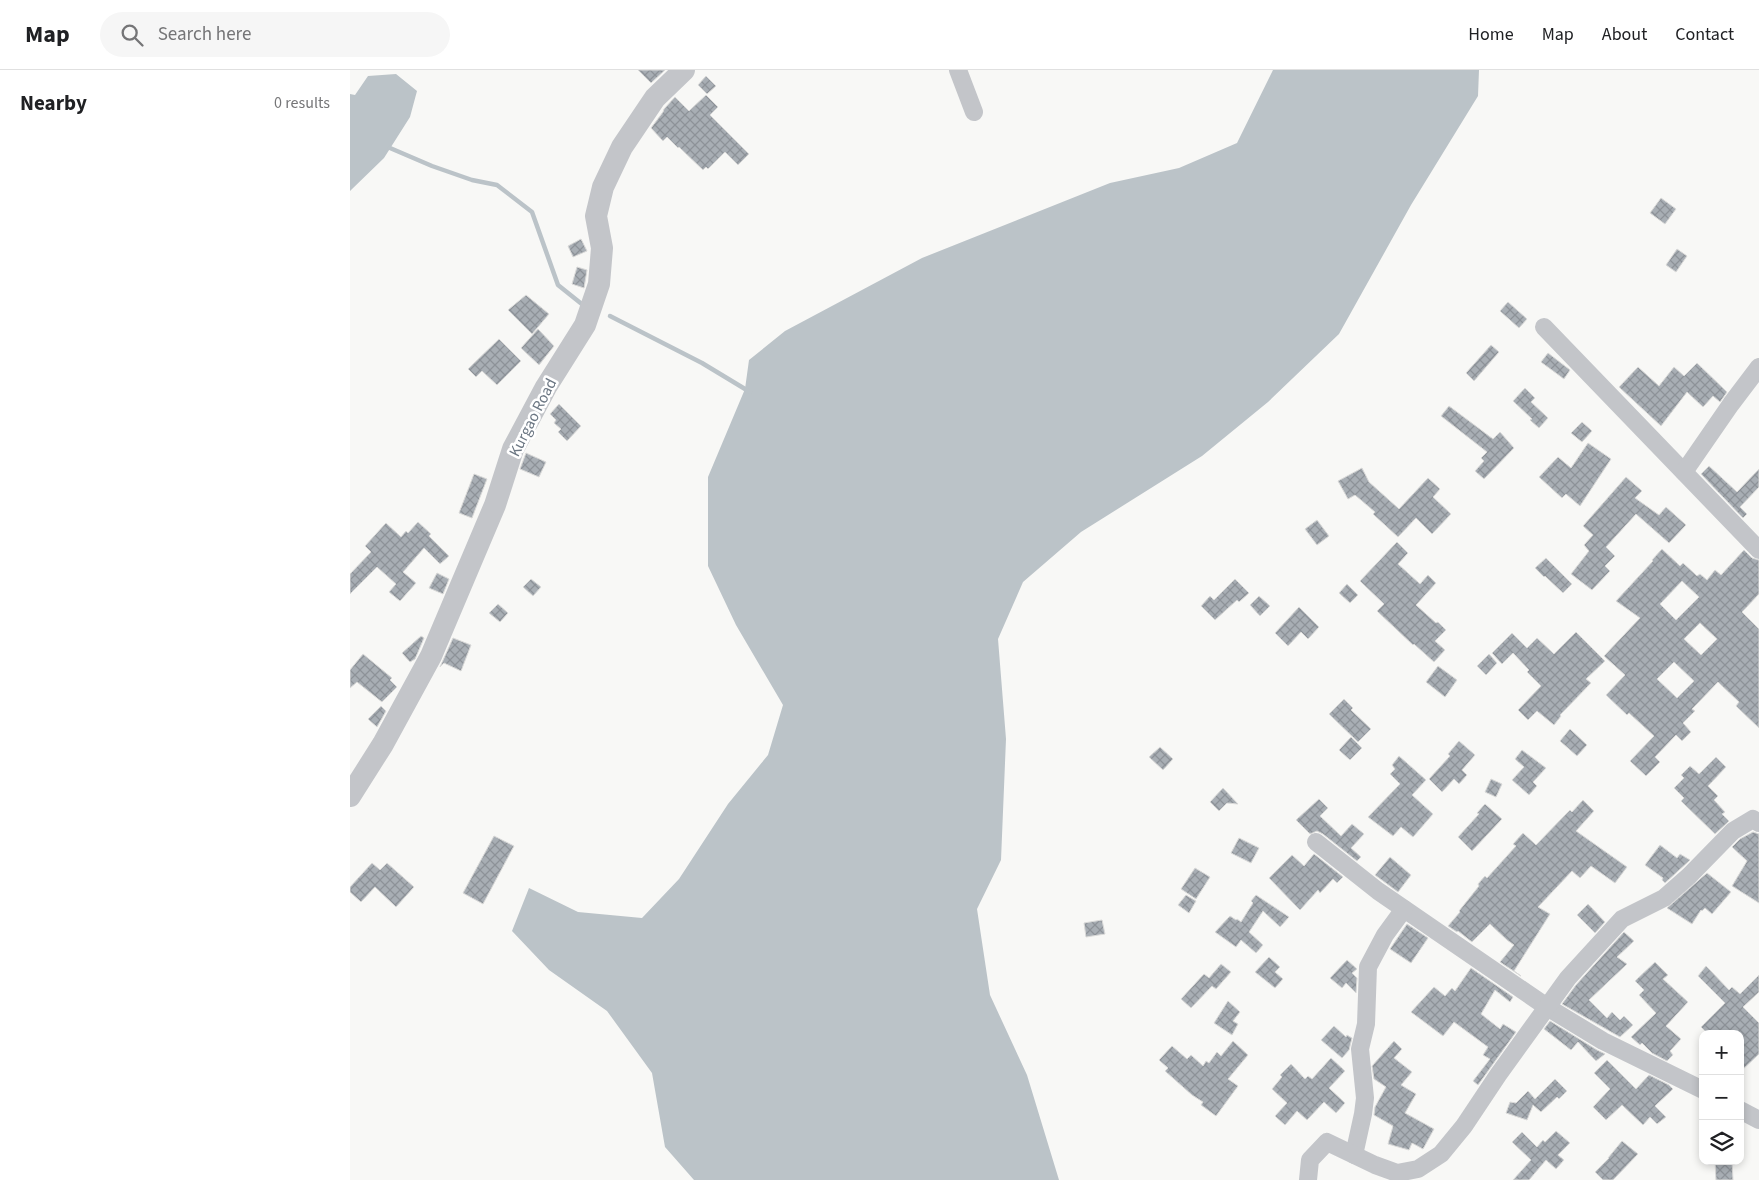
<!DOCTYPE html>
<meta charset="utf-8">
<style>
body{margin:0;font-family:"Source Sans 3",sans-serif;background:#f6f6f6;color:#202124}
.controls{position:absolute;right:15px;bottom:15px;display:grid;overflow:hidden;border-radius:10px;box-shadow:0 2px 8px #0003}
.controls button{width:45px;height:45px;display:grid;place-items:center;padding:0;border:0;border-bottom:1px solid #e0e0e0;background:#fff;color:#202124;font:25px sans-serif}
.list{margin:0;padding:0;list-style:none}
h2{display:flex;justify-content:space-between;align-items:center;height:65px;margin:0;padding:0 20px;font-size:21px}
h2 small{font-size:16px;font-weight:400;color:#757577}
.icon{flex:none;width:28px;height:28px;fill:none;stroke:currentColor;stroke-width:2;stroke-linecap:round;stroke-linejoin:round}
.map{position:relative;flex:none;width:1409px;height:1110px;overflow:hidden}
header{display:flex;align-items:center;gap:30px;box-sizing:border-box;height:70px;padding:0 25px;background:#fff;border-bottom:1px solid #e0e0e0}
header strong{font-size:24px}
nav{display:flex;gap:28px;margin-inline-start:auto;font-size:18px}
.search{width:350px;height:45px;background:#f6f6f6;display:flex;align-items:center;gap:12px;box-sizing:border-box;padding:0 18px;border-radius:28px;color:#757577;font-size:19px}
main{display:flex}
aside{flex:1;background:#fff}
.map>svg:first-child{display:block}
.water{fill:#bbc3c8}
.lines{fill:none;stroke-linecap:round;stroke-linejoin:round}
.stream{stroke:#bbc3c8;stroke-width:4.5}
.building{fill:url(#building-cross-hatch);stroke:#dadad9;fill-rule:evenodd}
.minor{stroke:#c3c5c9;stroke-width:18}
.tertiary{stroke:#c3c5c9;stroke-width:22}
.labels{text-anchor:middle;stroke-width:5;stroke-linejoin:round;paint-order:stroke}
.street-label{font-size:16px;fill:#6c7783;stroke:#fff}
</style>
<header>
<strong>Map</strong>
<div class="search"><svg class="icon" aria-label="search" viewBox="0 0 24 24"><circle cx="10" cy="10" r="6"/><path d="M15 15l6 6"/></svg>Search here</div>
<nav><a>Home</a><a>Map</a><a>About</a><a>Contact</a></nav>
</header>
<main>
<aside>
<h2>Nearby<small>0 results</small></h2>
<ul class="list">
</ul>
</aside>
<div class="map">
<svg width="1409" height="1110" viewBox="0 0 1409 1110">
<defs>
<pattern id="building-cross-hatch" width="8" height="8" patternUnits="userSpaceOnUse" patternTransform="scale(1.25)"><rect width="8" height="8" fill="#a8aeb4"/><path d="M0 0l8 8M0 8l8-8" fill="none" stroke="#8d9298"/></pattern>
</defs>
<rect width="100%" height="100%" fill="#f8f8f6"/>
<g class="water">
<polygon points="923,0 1129,0 1128,26 1061,135 989,264 918,332 852,386 731,462 673,512 648,569 656,669 651,790 627,839 640,925 677,1005 709,1110 344,1110 315,1077 302,1003 257,941 199,900 162,861 179,818 228,842 292,848 329,809 378,734 418,685 433,635 386,555 358,496 358,407 395,319 399,290 435,261 572,188 760,113 829,98 887,73"/>
<polygon points="46,4 67,21 60,47 34,88 0,121 0,24 5,25 18,6"/>
</g>
<g class="lines">
<g class="stream">
<polyline points="40,78 82,96 122,110 147,115 182,142 208,215 233,235"/>
<polyline points="260,246 352,293 400,322"/>
</g>
</g>
<g class="building">
<polygon points="288,0 315,0 301,13"/>
<polygon points="356,6 366,16 357,24 348,15"/>
<polygon points="356,25 368,37 360,45 399,84 388,95 375,82 358,99 356,97 353,100 329,77 328,78 317,67 313,71 301,58 313,42 314,39 325,27 339,41"/>
<polygon points="1311,128 1326,139 1315,154 1300,143"/>
<polygon points="231,169 237,181 223,187 218,176"/>
<polygon points="1327,179 1337,186 1326,202 1316,195"/>
<polygon points="227,197 237,200 234,218 222,214"/>
<polygon points="176,225 199,244 182,264 158,240"/>
<polygon points="1158,232 1177,249 1169,258 1150,241"/>
<polygon points="188,259 204,276 189,295 171,278"/>
<polygon points="149,269 171,291 147,315 132,301 126,307 118,299"/>
<polygon points="1141,275 1149,282 1124,311 1116,303"/>
<polygon points="1198,283 1220,300 1214,309 1191,292"/>
<polygon points="1347,293 1377,322 1370,332 1363,326 1353,337 1337,322 1311,356 1269,317 1288,297 1309,316 1324,297 1334,306"/>
<polygon points="1175,318 1185,328 1181,332 1198,348 1189,358 1180,350 1182,349 1163,331"/>
<polygon points="209,334 231,356 217,371 208,362 211,359 204,353 206,350 200,344"/>
<polygon points="1099,336 1143,369 1150,362 1164,378 1134,409 1125,401 1134,391 1131,388 1137,382 1091,346"/>
<polygon points="1232,352 1242,361 1232,372 1221,363"/>
<polygon points="1238,373 1261,389 1230,436 1216,424 1212,428 1189,407 1208,387 1221,398"/>
<polygon points="176,383 196,392 189,407 170,399"/>
<polygon points="1359,396 1387,422 1409,399 1409,417 1390,437 1397,444 1393,448 1351,404"/>
<polygon points="1012,398 1019,412 1049,439 1078,408 1090,419 1083,427 1101,444 1082,464 1066,448 1048,467 1023,444 1025,442 1005,425 998,429 988,411"/>
<polygon points="124,404 137,409 122,448 109,443"/>
<polygon points="1276,407 1292,421 1285,428 1309,445 1316,437 1336,455 1319,473 1286,444 1256,477 1265,486 1255,496 1260,501 1242,520 1221,504 1239,481 1234,475 1243,465 1233,456"/>
<polygon points="967,450 979,466 967,475 955,459"/>
<polygon points="68,452 81,464 79,466 99,486 90,494 74,478 53,502 66,513 50,531 39,522 46,514 27,497 0,524 0,504 21,482 15,476 36,453 51,467 56,461 58,463"/>
<polygon points="1047,472 1058,483 1048,494 1070,514 1078,505 1086,513 1066,535 1086,553 1088,552 1096,560 1085,571 1095,580 1084,592 1064,574 1063,575 1027,541 1034,534 1010,511"/>
<path d="M1312,479L1330,496L1333,493L1347,506L1350,504L1357,510L1365,500L1371,505L1394,480L1402,488L1409,490V524L1392,542L1409,559V658L1386,636L1389,632L1368,612L1342,639L1345,641L1333,653L1341,662L1332,671L1326,665L1305,687L1310,692L1296,706L1280,691L1304,666L1279,643L1277,645L1256,625L1275,605L1254,586L1290,548L1266,531L1303,491L1302,490ZM1332,511L1349,527L1326,550L1310,534ZM1350,553L1367,569L1351,585L1334,569ZM1324,592L1344,611L1327,628L1307,609Z"/>
<polygon points="1196,488 1222,514 1213,523 1195,506 1194,507 1185,498"/>
<polygon points="87,503 99,509 93,524 79,518"/>
<polygon points="181,509 191,517 183,526 173,517"/>
<polygon points="885,509 899,523 889,532 887,530 865,550 851,536 860,526 864,530"/>
<polygon points="997,514 1008,525 1000,533 989,523"/>
<polygon points="909,526 920,536 910,546 900,535"/>
<polygon points="148,534 158,543 150,552 139,543"/>
<polygon points="949,537 969,557 958,569 951,562 938,576 925,563"/>
<polygon points="1226,562 1255,591 1236,609 1241,613 1210,645 1211,646 1204,655 1187,641 1178,650 1168,640 1191,616 1177,602 1179,600 1163,583 1152,594 1142,583 1162,563 1177,578 1187,568 1204,584"/>
<polygon points="71,566 74,568 65,589 60,592 52,583"/>
<polygon points="103,568 121,575 111,601 94,593 90,597"/>
<polygon points="13,584 42,608 40,610 47,617 32,632 7,612 0,618 0,600"/>
<polygon points="1139,584 1147,593 1136,605 1127,596"/>
<polygon points="1088,596 1107,610 1095,627 1076,612"/>
<polygon points="994,629 1003,638 1001,640 1021,659 1008,672 979,644"/>
<polygon points="31,636 36,641 27,657 18,649"/>
<polygon points="1220,659 1237,675 1227,686 1210,671"/>
<polygon points="1001,667 1012,678 1000,690 989,680"/>
<polygon points="1109,671 1125,685 1112,700 1117,705 1109,714 1104,709 1092,722 1079,709 1100,686 1098,684"/>
<polygon points="810,677 823,689 813,700 799,687"/>
<polygon points="1172,680 1196,698 1183,712 1187,716 1179,725 1162,710 1174,697 1165,689"/>
<polygon points="1049,686 1076,710 1062,725 1083,744 1063,767 1051,757 1043,766 1018,747 1050,714 1040,704 1045,699 1042,695"/>
<polygon points="1366,687 1376,697 1358,716 1368,726 1364,730 1375,742 1372,744 1379,751 1365,764 1331,731 1334,728 1324,718 1334,708 1331,705 1340,696 1349,704"/>
<polygon points="1141,709 1152,714 1146,727 1135,722"/>
<polygon points="873,718 888,734 877,733 869,741 860,732"/>
<polygon points="969,729 978,738 970,746 991,766 1002,754 1014,764 1001,778 1011,787 1007,791 973,764 967,761 960,764 946,750"/>
<polygon points="1233,730 1244,741 1226,761 1277,797 1265,813 1241,796 1230,808 1222,801 1188,837 1200,844 1164,901 1171,906 1150,892 1164,875 1157,870 1140,854 1122,872 1108,861 1107,862 1098,856 1110,842 1109,841 1129,816 1128,814 1135,806 1137,808 1166,776 1163,774 1173,763 1186,775 1220,740 1222,742"/>
<polygon points="1135,734 1152,749 1122,781 1108,767 1129,744 1127,743"/>
<polygon points="1403,762 1409,764 1409,833 1382,816 1397,791 1382,777 1390,769"/>
<polygon points="144,766 164,776 133,834 113,823"/>
<polygon points="889,768 909,778 901,793 881,783"/>
<polygon points="1310,775 1327,788 1330,784 1340,790 1315,813 1312,810 1313,808 1295,795"/>
<polygon points="964,784 993,807 987,813 983,809 970,823 968,820 950,840 919,808 942,785 954,796"/>
<polygon points="1040,787 1061,805 1048,822 1025,805"/>
<polygon points="22,793 30,800 37,793 64,817 46,837 25,817 11,832 0,822 0,817"/>
<polygon points="845,798 860,807 846,829 831,819"/>
<polygon points="1357,803 1381,822 1362,844 1355,838 1352,841 1351,840 1342,854 1317,838"/>
<polygon points="836,825 846,831 839,843 828,835"/>
<polygon points="906,825 939,847 930,857 913,841 899,862 913,875 906,883 891,870 886,877 865,862 880,846 886,850 887,849 891,852 903,833 901,831"/>
<polygon points="1238,834 1255,852 1245,863 1227,845"/>
<polygon points="752,850 755,864 736,867 734,853"/>
<polygon points="1057,854 1078,868 1061,893 1040,879"/>
<polygon points="1274,862 1284,871 1267,887 1277,894 1239,930 1257,948 1262,942 1270,950 1274,946 1283,955 1270,967 1212,934 1226,915"/>
<polygon points="919,887 930,897 925,902 933,909 925,918 905,902"/>
<polygon points="997,890 1007,899 1002,903 1007,908 1006,923 996,913 992,918 980,908"/>
<polygon points="1305,892 1318,905 1313,909 1338,932 1316,956 1331,969 1320,981 1323,985 1317,991 1302,983 1292,973 1290,975 1281,967 1306,943 1289,925 1294,920 1285,911"/>
<polygon points="871,894 881,902 866,919 862,916 841,938 831,929 854,904 859,908"/>
<polygon points="1356,896 1379,920 1382,917 1390,924 1409,905 1409,922 1393,937 1409,953 1409,984 1390,1002 1390,964 1358,964 1351,957 1375,933 1348,906"/>
<polygon points="1121,898 1163,927 1160,932 1145,920 1131,944 1150,959 1153,954 1166,962 1128,1015 1123,1011 1140,989 1133,985 1138,977 1104,952 1093,966 1061,942 1084,917 1095,926 1102,918 1105,921"/>
<polygon points="878,931 890,942 883,951 888,954 882,965 864,953"/>
<polygon points="1200,951 1247,980 1255,984 1246,991 1228,972 1221,980 1194,959"/>
<polygon points="984,956 996,967 997,965 1002,968 999,980 992,988 971,970"/>
<polygon points="883,971 898,985 878,1009 888,1016 866,1046 851,1035 853,1032 842,1025 815,1001 818,998 809,990 822,976 837,989 841,985 853,996 856,991 859,993 867,982 871,986"/>
<polygon points="1044,971 1052,979 1044,988 1062,1002 1051,1015 1066,1024 1055,1043 1084,1059 1073,1079 1062,1073 1059,1080 1038,1074 1043,1056 1024,1045 1025,1037 1036,1017 1024,1009 1022,996"/>
<polygon points="981,988 995,1001 979,1018 995,1033 986,1043 974,1032 957,1050 947,1041 935,1055 925,1046 937,1033 922,1019 932,1007 930,1005 941,994 955,1009 958,1006 962,1009"/>
<polygon points="1257,990 1286,1019 1299,1005 1319,1015 1323,1019 1305,1036 1316,1047 1307,1054 1300,1047 1293,1055 1272,1035 1256,1050 1243,1037 1260,1019 1244,1003"/>
<polygon points="1205,1009 1217,1021 1209,1029 1207,1027 1191,1042 1183,1035 1177,1050 1156,1043 1160,1032 1166,1033 1178,1021 1185,1029"/>
<polygon points="1206,1061 1220,1073 1208,1085 1214,1090 1206,1099 1196,1090 1179,1110 1163,1110 1181,1090 1162,1072 1172,1062 1187,1077 1193,1070 1195,1072"/>
<polygon points="1272,1071 1288,1084 1263,1110 1253,1110 1245,1102 1259,1088 1258,1088"/>
<polygon points="1365,1091 1382,1091 1383,1110 1366,1110"/>
</g>
<g class="lines">
<g class="minor">
<polyline points="608,0 624,42"/>
<polyline points="1194,257 1409,480"/>
<polyline points="1334,402 1381,334 1409,297"/>
<polyline points="966,772 1028,821 1197,937 1253,971 1353,1020"/>
<polyline points="1390,1040 1409,1050"/>
<polyline points="1004,1085 1013,1044 1015,1028 1010,979 1016,954 1018,897 1035,865 1054,839"/>
<polyline points="958,1110 960,1090 977,1072 1025,1095 1047,1103 1068,1099 1091,1084 1114,1056 1148,1005 1218,908 1272,849 1314,828 1339,806 1383,761 1403,749 1409,753"/>
</g>
<polyline class="tertiary" points="0,726 33,674 81,586 145,435 163,379 196,317 235,255 249,214 252,178 246,146 253,117 272,77 305,28 334,0"/>
</g>
<g class="labels">
<g class="street-label">
<text transform="translate(182 347) rotate(-63)" y="6">Kurgao Road</text>
</g>
</g>
</svg>
<div class="controls">
<button>+</button>
<button>−</button>
<button><svg class="icon" aria-label="layers" viewBox="0 0 24 24"><path d="M12 4l9 5-9 5-9-5zM3 14l9 5 9-5"/></svg></button>
</div>
</div>
</main>
